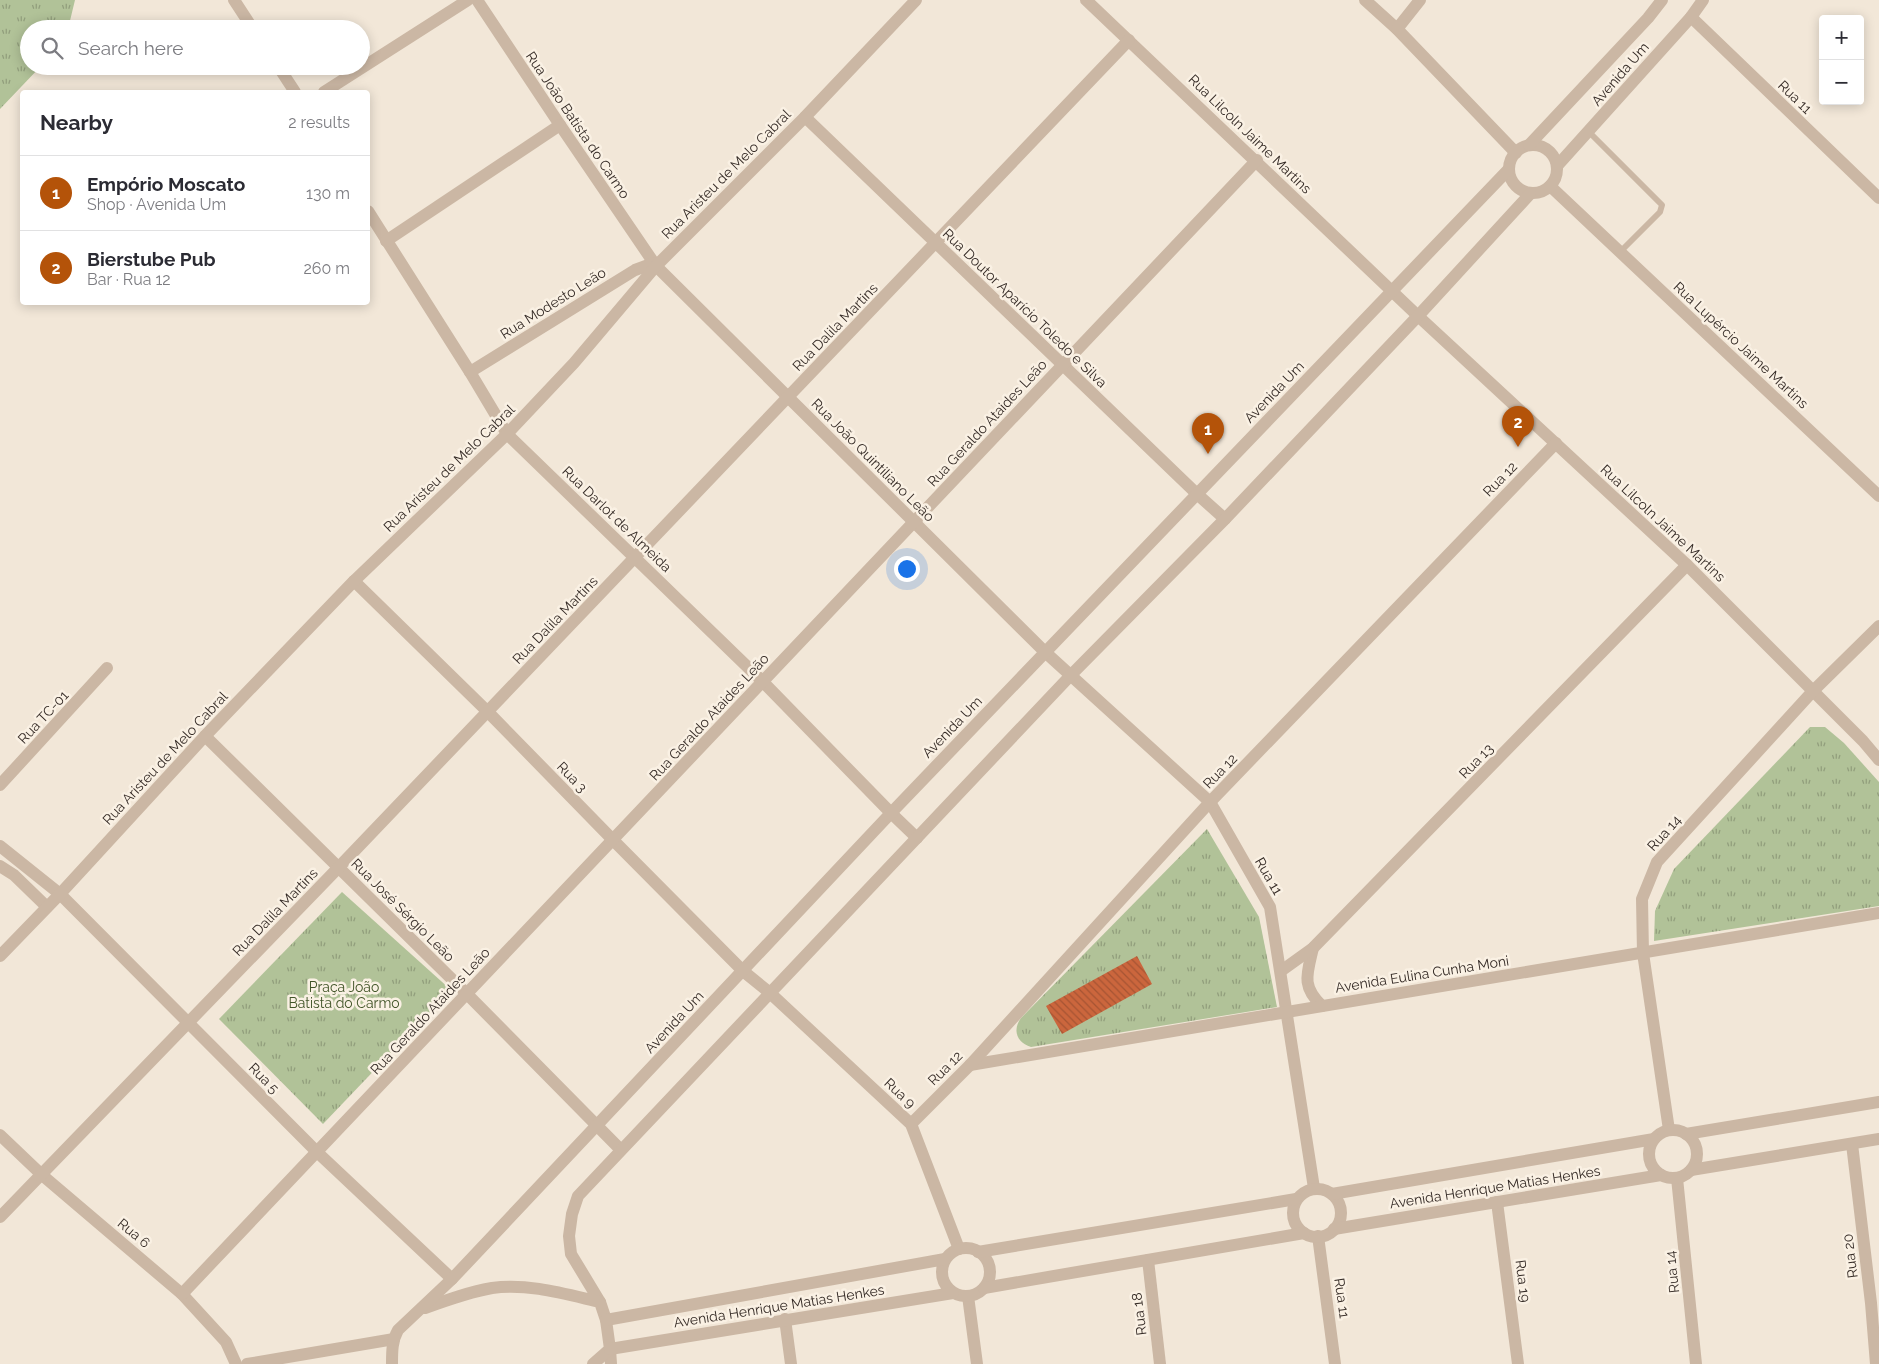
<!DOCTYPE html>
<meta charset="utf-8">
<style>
body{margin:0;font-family:Raleway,sans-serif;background:#f7f7f7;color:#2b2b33}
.controls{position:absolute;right:15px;top:15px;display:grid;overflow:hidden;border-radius:5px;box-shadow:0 2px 12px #0003}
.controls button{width:45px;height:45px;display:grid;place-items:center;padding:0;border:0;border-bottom:1px solid #e1e1e2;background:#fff;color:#2b2b33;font:25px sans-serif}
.you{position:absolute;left:906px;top:568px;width:18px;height:18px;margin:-12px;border:4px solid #fff;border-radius:50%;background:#1a73e8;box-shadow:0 0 0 8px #1a73e833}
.badge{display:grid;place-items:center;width:32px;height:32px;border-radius:50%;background:#b45309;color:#fff;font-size:16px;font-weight:700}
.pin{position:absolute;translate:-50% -41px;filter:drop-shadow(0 1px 2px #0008)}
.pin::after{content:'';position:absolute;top:26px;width:18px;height:15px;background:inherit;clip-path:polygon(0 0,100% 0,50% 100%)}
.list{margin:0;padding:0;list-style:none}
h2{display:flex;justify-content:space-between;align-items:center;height:65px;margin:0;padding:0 20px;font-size:21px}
h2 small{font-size:16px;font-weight:400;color:#7c7c81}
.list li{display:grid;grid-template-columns:32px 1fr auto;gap:15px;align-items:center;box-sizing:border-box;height:75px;padding:0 20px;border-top:1px solid #e1e1e2}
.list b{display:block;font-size:19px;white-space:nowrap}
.list p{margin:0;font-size:16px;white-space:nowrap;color:#7c7c81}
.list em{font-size:16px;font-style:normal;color:#7c7c81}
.icon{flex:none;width:28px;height:28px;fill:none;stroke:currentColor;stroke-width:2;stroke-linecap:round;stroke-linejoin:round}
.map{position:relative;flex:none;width:1879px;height:1364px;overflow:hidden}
.search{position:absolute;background:#fff;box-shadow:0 2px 12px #0003;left:20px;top:20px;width:350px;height:55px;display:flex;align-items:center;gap:12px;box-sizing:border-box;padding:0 18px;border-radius:28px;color:#7c7c81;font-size:19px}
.panel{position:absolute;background:#fff;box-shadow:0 2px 12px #0003;left:20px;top:90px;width:350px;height:215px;border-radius:5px}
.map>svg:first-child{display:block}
.grass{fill:url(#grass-tufts)}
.building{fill:url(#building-back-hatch)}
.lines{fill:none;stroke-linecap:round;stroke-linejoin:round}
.service{stroke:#cbb7a4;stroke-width:6}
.minor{stroke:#cbb7a4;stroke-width:12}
.tertiary{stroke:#cbb7a4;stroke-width:12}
.labels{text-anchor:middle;stroke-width:5;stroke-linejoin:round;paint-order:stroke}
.street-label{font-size:14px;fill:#352b26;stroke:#faf1e4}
.park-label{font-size:14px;fill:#425529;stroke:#faf1e4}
</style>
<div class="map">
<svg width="1879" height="1364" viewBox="0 0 1879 1364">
<defs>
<pattern id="grass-tufts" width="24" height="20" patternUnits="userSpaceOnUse" patternTransform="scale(1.25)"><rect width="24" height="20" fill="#b1c298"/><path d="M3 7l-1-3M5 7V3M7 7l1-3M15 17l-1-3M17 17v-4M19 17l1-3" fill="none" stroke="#919e7c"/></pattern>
<pattern id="building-back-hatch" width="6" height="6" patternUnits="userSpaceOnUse" patternTransform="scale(1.25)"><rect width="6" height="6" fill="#cb663d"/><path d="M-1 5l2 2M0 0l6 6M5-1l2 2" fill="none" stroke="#a65433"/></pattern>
</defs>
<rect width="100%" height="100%" fill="#f2e7d8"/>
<g class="grass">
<polygon points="0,0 75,0 68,29 29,29 29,66 41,66 0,109"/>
<polygon points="1810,727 1825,727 1844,743 1879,782 1879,906 1654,941 1655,911 1674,869"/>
<path d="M1207,829L1259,917L1277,1007L1031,1047C1017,1043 1012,1030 1021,1018Z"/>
<polygon points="342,892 451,990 323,1124 219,1019"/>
</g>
<polygon class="building" points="1137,956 1152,984 1062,1034 1046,1006"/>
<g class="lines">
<polyline class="service" points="1589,132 1662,205 1660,212 1620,252"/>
<g class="minor">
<polyline points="234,0 253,29"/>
<polyline points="477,0 560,125 656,266 1045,652 1210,802 1270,907 1314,1188"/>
<polyline points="1086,0 1418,316 1687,565 1863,741 1879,760"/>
<polyline points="1365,0 1397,29 1516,153"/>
<polyline points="1691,17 1879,198"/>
<polyline points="1397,29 1420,0"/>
<polyline points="278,66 295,92"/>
<polyline points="324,92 468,0"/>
<polyline points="805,117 1197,494 1225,519"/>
<polyline points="1550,186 1879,496"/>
<polyline points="368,211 470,372 507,434 763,682 891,813 917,838"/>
<polyline points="386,241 560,125"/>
<polyline points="470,372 635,270 654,263"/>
<polyline points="354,581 488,712 613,840 743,971 770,993 911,1124 959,1249"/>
<polyline points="205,736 467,994 620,1149"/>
<polyline points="0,785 107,668"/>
<polyline points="0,846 60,894 317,1152 452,1279"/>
<polyline points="0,866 14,875 47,907"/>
<path d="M1313,948C1307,974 1301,986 1322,1006"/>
<polyline points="0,956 60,894 205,736 354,581 507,434 574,363 656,266 805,117 916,0"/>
<polyline points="1281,971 1313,948 1687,565"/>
<polyline points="970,1065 1879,913"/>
<polyline points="911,1124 970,1065 1210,802 1556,443"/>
<polyline points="1669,1130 1643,953 1642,899 1657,862 1813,691 1879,626"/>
<polyline points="0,1135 42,1175 182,1294 226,1342 236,1364"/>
<polyline points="1852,1144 1871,1303 1876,1364"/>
<polyline points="1677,1178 1696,1364"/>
<polyline points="1497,1202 1518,1364"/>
<polyline points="0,1217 339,867 1129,40"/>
<polyline points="1318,1236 1335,1364"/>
<polyline points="1148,1260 1160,1364"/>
<polyline points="182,1294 1257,160"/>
<polyline points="968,1296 977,1364"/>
<polyline points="785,1319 791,1364"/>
<polyline points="610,1349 611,1364"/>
</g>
<g class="tertiary">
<circle cx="1533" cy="169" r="24"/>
<polyline points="1529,145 1648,18 1662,0"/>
<polyline points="1557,166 1691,17 1703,0"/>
<circle cx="1673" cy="1154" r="24"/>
<polyline points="1686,1134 1879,1102"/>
<polyline points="1691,1170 1879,1139"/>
<circle cx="1317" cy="1213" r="24"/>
<polyline points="1332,1194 1654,1139"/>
<polyline points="1334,1229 1661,1175"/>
<circle cx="966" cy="1272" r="24"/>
<polyline points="978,1252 1296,1199"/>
<polyline points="984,1288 1304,1233"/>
<polyline points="600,1302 571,1254 569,1236 572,1214 578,1196 1071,675 1225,519 1418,316 1530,194"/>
<path d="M425,1308C447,1300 469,1292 492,1288C528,1283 565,1294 600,1302L606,1320L610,1349L593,1364"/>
<polyline points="606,1320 945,1259"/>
<polyline points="610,1349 953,1293"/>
<polyline points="247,1364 394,1339"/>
<path d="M392,1364C392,1351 392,1341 398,1330L452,1279L891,813L1509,169"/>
</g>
</g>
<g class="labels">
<g class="street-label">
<text transform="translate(1620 74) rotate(-49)" y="5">Avenida Um</text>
<text transform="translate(1795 97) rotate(44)" y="5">Rua 11</text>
<text transform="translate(578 125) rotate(56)" y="5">Rua João Batista do Carmo</text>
<text transform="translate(1250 134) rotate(44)" y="5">Rua Lilcoln Jaime Martins</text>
<text transform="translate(726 174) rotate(-45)" y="5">Rua Aristeu de Melo Cabral</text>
<text transform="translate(553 303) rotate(-32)" y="5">Rua Modesto Leão</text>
<text transform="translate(1025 308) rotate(44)" y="5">Rua Doutor Aparício Toledo e Silva</text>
<text transform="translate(835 327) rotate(-46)" y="5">Rua Dalila Martins</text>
<text transform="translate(1741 345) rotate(43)" y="5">Rua Lupércio Jaime Martins</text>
<text transform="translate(1274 392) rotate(-46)" y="5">Avenida Um</text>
<text transform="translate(987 423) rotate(-47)" y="5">Rua Geraldo Ataides Leão</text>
<text transform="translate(873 460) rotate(45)" y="5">Rua João Quintiliano Leão</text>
<text transform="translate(449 468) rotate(-44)" y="5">Rua Aristeu de Melo Cabral</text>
<text transform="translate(1500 479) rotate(-46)" y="5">Rua 12</text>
<text transform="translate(617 519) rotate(44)" y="5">Rua Darlot de Almeida</text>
<text transform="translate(1663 523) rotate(43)" y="5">Rua Lilcoln Jaime Martins</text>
<text transform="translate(555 620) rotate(-46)" y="5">Rua Dalila Martins</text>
<text transform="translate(43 717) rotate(-47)" y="5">Rua TC-01</text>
<text transform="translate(709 717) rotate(-47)" y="5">Rua Geraldo Ataides Leão</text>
<text transform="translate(952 727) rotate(-46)" y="5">Avenida Um</text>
<text transform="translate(165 758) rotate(-47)" y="5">Rua Aristeu de Melo Cabral</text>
<text transform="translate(1476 761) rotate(-46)" y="5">Rua 13</text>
<text transform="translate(1220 771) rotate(-46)" y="5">Rua 12</text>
<text transform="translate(572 777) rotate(46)" y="5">Rua 3</text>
<text transform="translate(1664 833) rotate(-48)" y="5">Rua 14</text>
<text transform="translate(1269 876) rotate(60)" y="5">Rua 11</text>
<text transform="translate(403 910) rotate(45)" y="5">Rua José Sérgio Leão</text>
<text transform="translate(275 912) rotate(-46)" y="5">Rua Dalila Martins</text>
<text transform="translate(1422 974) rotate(-9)" y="5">Avenida Eulina Cunha Moni</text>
<text transform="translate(430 1011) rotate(-47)" y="5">Rua Geraldo Ataides Leão</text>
<text transform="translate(674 1022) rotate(-47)" y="5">Avenida Um</text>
<text transform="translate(945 1068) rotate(-45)" y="5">Rua 12</text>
<text transform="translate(264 1078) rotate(45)" y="5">Rua 5</text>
<text transform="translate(900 1093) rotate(43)" y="5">Rua 9</text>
<text transform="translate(1495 1187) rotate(-9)" y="5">Avenida Henrique Matias Henkes</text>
<text transform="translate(134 1233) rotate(40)" y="5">Rua 6</text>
<text transform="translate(1850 1256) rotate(-97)" y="5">Rua 20</text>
<text transform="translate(1672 1272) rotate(-96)" y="5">Rua 14</text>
<text transform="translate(1523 1281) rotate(83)" y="5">Rua 19</text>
<text transform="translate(1342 1298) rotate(82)" y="5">Rua 11</text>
<text transform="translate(779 1306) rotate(-9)" y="5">Avenida Henrique Matias Henkes</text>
<text transform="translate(1139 1314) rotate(-97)" y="5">Rua 18</text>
</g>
<g class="park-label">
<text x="344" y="992">Praça João<tspan x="344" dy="16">Batista do Carmo</tspan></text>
</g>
</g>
</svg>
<div class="controls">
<button>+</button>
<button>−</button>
</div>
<div class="you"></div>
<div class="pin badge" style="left:1208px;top:454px">1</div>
<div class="pin badge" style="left:1518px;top:447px">2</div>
<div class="search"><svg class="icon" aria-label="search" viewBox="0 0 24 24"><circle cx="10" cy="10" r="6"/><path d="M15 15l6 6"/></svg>Search here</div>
<section class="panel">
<h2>Nearby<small>2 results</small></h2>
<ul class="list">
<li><span class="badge">1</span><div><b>Empório Moscato</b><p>Shop · Avenida Um</p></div><em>130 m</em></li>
<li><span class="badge">2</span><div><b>Bierstube Pub</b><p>Bar · Rua 12</p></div><em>260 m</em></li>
</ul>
</section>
</div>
